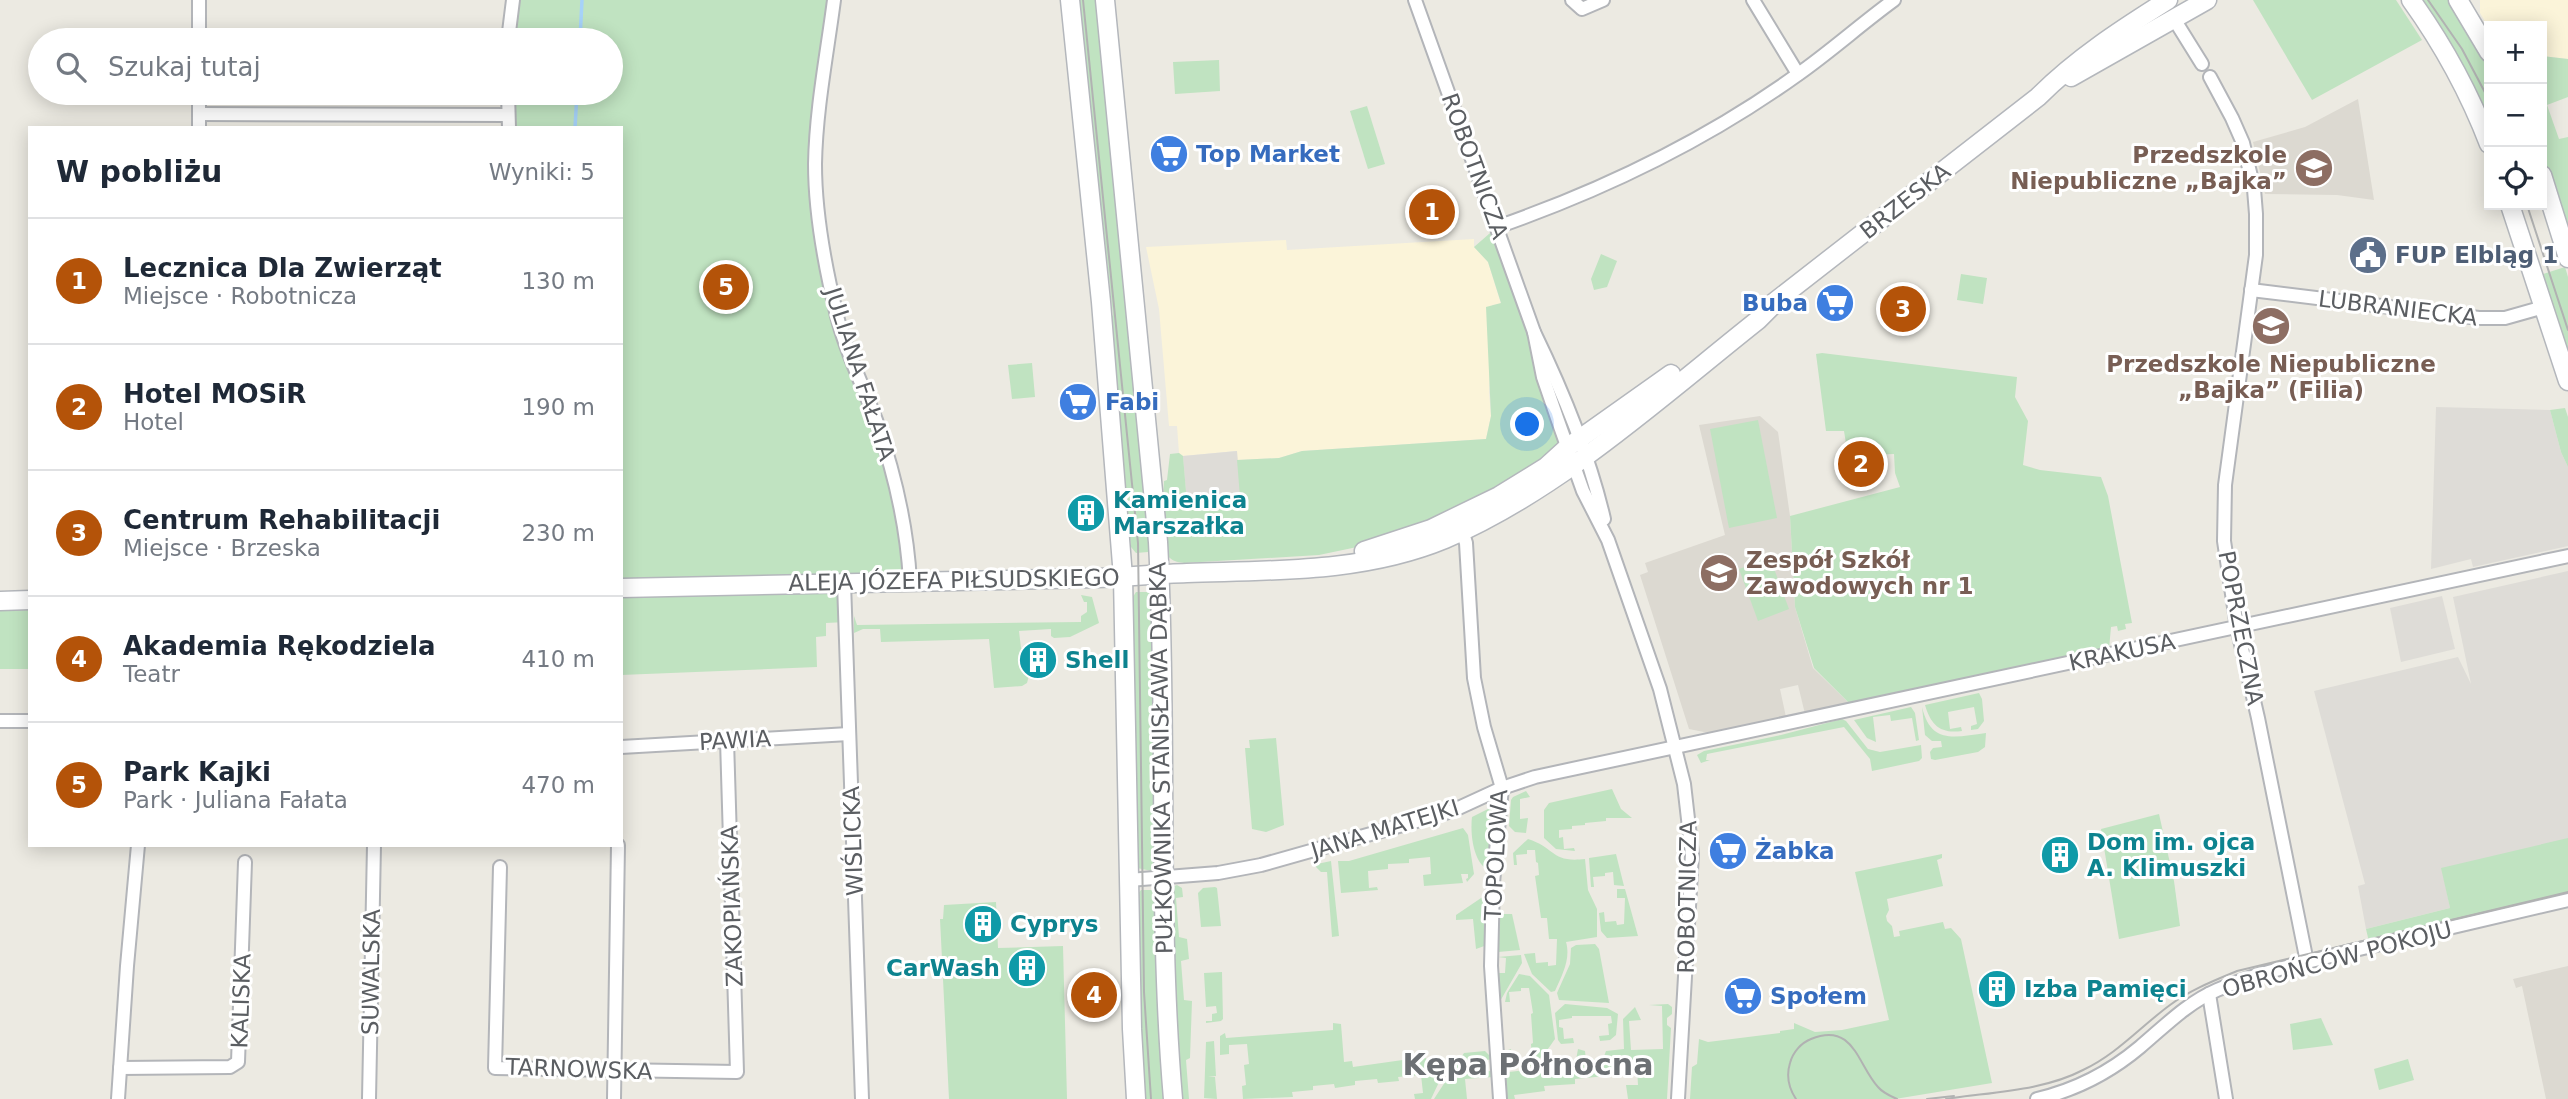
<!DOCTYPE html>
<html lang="pl">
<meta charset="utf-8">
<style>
body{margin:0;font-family:"DejaVu Sans",sans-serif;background:#f6f6f7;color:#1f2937}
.controls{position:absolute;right:21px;top:21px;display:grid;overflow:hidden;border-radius:0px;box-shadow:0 4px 18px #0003}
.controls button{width:63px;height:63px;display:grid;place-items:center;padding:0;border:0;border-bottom:2px solid #e0e1e3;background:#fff;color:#1f2937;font:35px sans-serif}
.you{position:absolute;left:1528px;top:425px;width:24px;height:24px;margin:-18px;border:5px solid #fff;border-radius:50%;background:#1a73e8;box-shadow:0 0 0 10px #1a73e833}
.badge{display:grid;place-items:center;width:46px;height:46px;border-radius:50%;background:#b45309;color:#fff;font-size:23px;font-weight:700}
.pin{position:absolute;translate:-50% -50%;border:4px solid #fff;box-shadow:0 2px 7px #0006}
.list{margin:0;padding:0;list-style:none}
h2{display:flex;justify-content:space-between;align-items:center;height:91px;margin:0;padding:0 28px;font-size:30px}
h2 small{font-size:23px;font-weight:400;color:#747a83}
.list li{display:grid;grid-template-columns:46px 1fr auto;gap:21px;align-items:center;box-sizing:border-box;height:126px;padding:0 28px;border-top:2px solid #e0e1e3}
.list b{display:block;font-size:26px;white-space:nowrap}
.list p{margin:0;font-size:23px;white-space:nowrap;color:#747a83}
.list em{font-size:23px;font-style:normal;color:#747a83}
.icon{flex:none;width:38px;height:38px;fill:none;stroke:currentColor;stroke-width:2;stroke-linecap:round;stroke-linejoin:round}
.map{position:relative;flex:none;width:2568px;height:1099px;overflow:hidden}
.search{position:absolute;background:#fff;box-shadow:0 4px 18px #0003;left:28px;top:28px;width:595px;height:77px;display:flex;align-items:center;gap:18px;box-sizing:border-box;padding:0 24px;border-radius:38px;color:#747a83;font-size:26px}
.panel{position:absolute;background:#fff;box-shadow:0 4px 18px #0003;left:28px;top:126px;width:595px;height:721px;border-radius:0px}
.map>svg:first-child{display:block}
.commercial{fill:#fbf4d9}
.industrial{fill:#dedcd7}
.education{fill:#dcd9d1}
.green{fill:#c0e3c1}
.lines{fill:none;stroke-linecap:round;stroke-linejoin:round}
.stream{stroke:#a6d2f9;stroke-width:3.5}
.street-casing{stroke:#b3b5b9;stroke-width:16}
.secondary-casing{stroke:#b4b7bc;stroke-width:21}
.street{stroke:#fff;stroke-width:12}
.secondary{stroke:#fff;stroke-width:18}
.tram{stroke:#b1b2b2;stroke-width:2}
.labels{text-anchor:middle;stroke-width:6;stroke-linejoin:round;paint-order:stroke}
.shop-label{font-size:23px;font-weight:bold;fill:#366cbe;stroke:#fff;text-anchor:start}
.education-label{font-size:23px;font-weight:bold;fill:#785e54;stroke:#fff;text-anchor:end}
.street-label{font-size:23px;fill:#5b5e62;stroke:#fff}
.service-label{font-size:23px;font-weight:bold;fill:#4e5e75;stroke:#fff;text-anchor:start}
.culture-label{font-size:23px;font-weight:bold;fill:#0d838f;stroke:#fff;text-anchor:start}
.district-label{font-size:30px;font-weight:bold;fill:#6c7074;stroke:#fff}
</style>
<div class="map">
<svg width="2568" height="1099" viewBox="0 0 2568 1099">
<rect width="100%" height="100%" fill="#eceae2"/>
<g class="commercial">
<polygon points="2480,0 2568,0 2568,59 2542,56 2542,26 2489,28 2480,13"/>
<polygon points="1474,239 1474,247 1488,262 1501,304 1492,305 1489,392 1491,416 1486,439 1302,451 1279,458 1237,460 1236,451 1183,456 1179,453 1177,426 1169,426 1159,309 1146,247 1286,240 1287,250"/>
</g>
<g class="industrial">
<polygon points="2436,407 2550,410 2561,452 2568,467 2568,546 2473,567 2471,559 2431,569"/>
<polygon points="1237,451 1241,497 1187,504 1183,456"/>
<polygon points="2568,571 2568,840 2442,869 2450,908 2366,929 2358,886 2365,884 2314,691 2458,657 2471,684 2453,597"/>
<polygon points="2442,596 2455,649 2401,662 2390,608"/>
</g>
<g class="education">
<polygon points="2358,99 2374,200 2337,195 2265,194 2253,142 2305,127"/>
<polygon points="1760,416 1778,432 1790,516 1795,607 1813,668 1851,705 1805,714 1798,685 1780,689 1786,717 1709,733 1689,729 1640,575 1648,572 1645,563 1725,535 1699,425"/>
<polygon points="2568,966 2568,1099 2546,1099 2522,986 2516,988 2513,979"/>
</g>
<g class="green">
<polygon points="513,0 834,0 816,133 830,282 875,418 910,574 621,581 621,128 509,128 508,93 611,93 611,40 508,40"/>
<polygon points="1077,0 1098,0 1152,547 1148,552 1136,553 1131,547 1108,322 1113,315 1102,214 1094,176"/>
<polygon points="2253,0 2396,0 2422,40 2312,100"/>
<polygon points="2419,0 2450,0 2489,65 2489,126"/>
<polygon points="2542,56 2568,59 2568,97 2547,105 2559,139 2568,137 2568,238 2542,157"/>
<polygon points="1219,60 1220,91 1175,94 1173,62"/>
<polygon points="1367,106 1385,164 1368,169 1350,111"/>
<path d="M1497,227L1571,436L1556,446L1554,452L1509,486L1381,542L1319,555L1184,563C1177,562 1172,561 1168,556C1160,543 1163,498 1164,481L1167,480L1170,454L1179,453L1183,456L1187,503L1240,497L1237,460L1279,458L1302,451L1486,439L1491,416L1486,307L1501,303L1488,262L1474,247Z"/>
<polygon points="1601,254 1617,261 1607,287 1594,290 1591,279"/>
<polygon points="2565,267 2568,277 2568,360 2540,275"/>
<polygon points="1961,274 1987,278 1983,304 1957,300"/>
<polygon points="1822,353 2017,377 2015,397 2028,421 2023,465 2040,470 2101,477 2108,496 2132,623 2125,624 2126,629 2118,631 2117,626 2111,627 2109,649 1851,705 1814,668 1795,607 1790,516 1900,487 1895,473 1894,454 1848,456 1844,431 1826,431 1816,354"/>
<polygon points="1032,363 1035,397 1012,399 1008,365"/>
<polygon points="2565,408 2568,417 2568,467 2561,452 2550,410"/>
<polygon points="1758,420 1777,518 1729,528 1710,429"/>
<polygon points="1770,558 1789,609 1758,621 1739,569"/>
<polygon points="845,592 846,622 826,623 826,636 816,637 817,667 621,675 621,596"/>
<polygon points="1136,592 1148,592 1153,596 1155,866 1152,871 1137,868 1131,600"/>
<polygon points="1081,595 1092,597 1099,623 1070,637 1054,638 1051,636 1051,629 1019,631 1021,648 1030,651 1027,663 1032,664 1027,683 1022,686 994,688 989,639 881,642 880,629 863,629 854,633 854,616 857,625 1081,622 1081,616 1087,612 1087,602 1084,602"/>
<polygon points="30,610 30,669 0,669 0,611"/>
<path d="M1979,693L1982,699L1984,721L1978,729L1971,730V726L1977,724L1974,707L1948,712L1950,729L1961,727L1962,731C1940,734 1931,725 1925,705Z"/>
<polygon points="1911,707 1915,713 1919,740 1916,741 1912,718 1891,721 1890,715 1873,717 1876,742 1867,738 1854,720"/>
<path d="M1922,707C1931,745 1955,737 1986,733L1985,747L1978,752L1935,760L1931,759L1930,752L1933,748L1942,747L1941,741H1932L1925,735Z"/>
<polygon points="1842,719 1846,721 1868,749 1880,752 1921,745 1922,758 1919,761 1872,771 1870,759 1844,727 1707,754 1706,760 1710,760 1701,763 1697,755 1704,751 1781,735"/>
<polygon points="1276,738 1284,825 1266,832 1252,829 1245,748 1250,748 1249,740"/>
<polygon points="1612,789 1621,809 1632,818 1606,818 1606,821 1585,823 1585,825 1572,826 1572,829 1559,830 1559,838 1563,837 1564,849 1574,848 1575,851 1556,849 1544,838 1544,810 1549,803"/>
<polygon points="1526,791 1530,797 1520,799 1520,819 1528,818 1526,833 1515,832 1509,826 1511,800 1513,797"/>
<path d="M1496,805L1489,870C1473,864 1470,833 1472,817Z"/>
<polygon points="2159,814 2174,881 2180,926 2119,939 2101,829"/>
<polygon points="1463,828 1468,835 1474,874 1467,882 1466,879 1468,878 1468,874 1461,874 1463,883 1424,886 1423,875 1431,874 1430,857 1409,859 1409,863 1388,864 1388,869 1368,871 1369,888 1377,887 1378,890 1341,893 1338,861 1349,861"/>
<polygon points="2568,838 2568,894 2369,942 2366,929 2450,908 2441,868"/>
<path d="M1528,839C1556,848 1551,863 1585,859L1588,890L1597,909V937L1566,942C1571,959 1562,975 1555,991L1551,992L1532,974L1524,954L1535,953L1536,963L1548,962V966L1556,965L1557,939H1549L1547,918H1541L1535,876L1539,875L1538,863L1536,862L1535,850H1527V854L1516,855L1517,865H1514L1513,853Z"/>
<polygon points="1616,854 1624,886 1614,885 1613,872 1605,873 1605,876 1593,877 1594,887 1591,887 1589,858"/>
<polygon points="1942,854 1942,858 1937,860 1943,886 1887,899 1889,910 1886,916 1887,921 1892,926 1894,937 1900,936 1899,931 1943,922 1945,929 1951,928 1961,939 1992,1083 1895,1099 1690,1099 1692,1067 1697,1064 1699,1039 1708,1042 1780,1033 1780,1031 1794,1029 1794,1023 1815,1032 1842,1030 1889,1020 1855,872"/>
<polygon points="1331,861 1339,936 1332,937 1327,872 1321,872 1316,867 1317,864"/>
<polygon points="1177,885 1182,888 1183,897 1176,898 1179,937 1187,939 1189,959 1181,961 1184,1000 1192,1001 1190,1058 1186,1060 1189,1099 1179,1099 1171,887"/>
<polygon points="1215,887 1217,888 1221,926 1201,927 1198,893 1203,888"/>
<polygon points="1617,889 1625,889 1638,936 1607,938 1601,931 1599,913 1604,912 1605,922 1616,921 1617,925 1624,924 1625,898 1617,898"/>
<polygon points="1141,890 1152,890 1157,896 1165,1099 1144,1099 1139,1029 1138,894"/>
<polygon points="1487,894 1487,945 1476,949 1473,919 1456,920 1456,915"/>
<polygon points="996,902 998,948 1063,946 1067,1099 949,1099 940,919 943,919 944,905"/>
<polygon points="1498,914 1512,914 1520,950 1498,952"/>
<polygon points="1595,944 1599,949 1609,1003 1559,1000 1557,993 1570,964 1571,948 1576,945"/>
<polygon points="1521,955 1522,963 1499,1003 1498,973 1505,973 1506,958 1498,957"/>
<polygon points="1222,972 1223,1019 1221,1021 1206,1023 1206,1021 1212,1021 1212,1014 1217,1013 1216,1006 1206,1007 1204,973"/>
<path d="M1519,974L1530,976L1549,995L1555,1039C1546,1052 1527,1081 1509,1062L1508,1050L1511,1049L1512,1059L1524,1058L1525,1062L1532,1061L1531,1044L1533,1043L1531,1014L1533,1013L1529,988H1521V991L1509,992L1510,1002H1505L1507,993Z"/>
<polygon points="1565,1004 1607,1008 1618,1014 1616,1035 1610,1040 1600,1041 1599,1036 1609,1035 1608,1024 1612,1023 1611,1016 1572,1016 1572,1018 1559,1020 1559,1027 1563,1028 1564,1039 1573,1038 1574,1043 1561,1044 1558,1040 1555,1013"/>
<path d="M1668,1004L1672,1007V1014L1667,1018V1025L1671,1028L1667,1099H1628L1626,1085H1638L1637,1068C1626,1068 1616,1069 1605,1071L1606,1076L1575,1079V1084L1544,1086L1545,1091L1514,1095L1515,1099H1507L1505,1076L1509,1072L1533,1069L1550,1056V1061L1576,1060L1578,1049L1585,1051L1586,1060L1603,1059L1606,1051L1624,1049L1623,1019L1635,1007L1641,1020L1629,1021L1631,1050L1663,1049L1662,1006L1649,1005Z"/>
<polygon points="2321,1018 2333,1045 2293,1050 2290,1024"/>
<polygon points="1333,1023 1341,1024 1344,1062 1352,1061 1353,1067 1424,1057 1428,1060 1440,1080 1431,1099 1415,1099 1414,1094 1423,1093 1421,1075 1398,1077 1399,1081 1378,1083 1377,1079 1355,1081 1355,1085 1335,1088 1334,1084 1313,1086 1313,1090 1292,1092 1293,1097 1243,1099 1242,1086 1246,1085 1244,1065 1249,1064 1247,1044 1229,1045 1229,1054 1220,1055 1220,1036 1225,1033 1226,1038 1333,1030"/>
<polygon points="1214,1041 1216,1076 1208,1077 1215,1077 1217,1099 1204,1098 1206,1042"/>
<polygon points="1485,1051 1493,1059 1460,1064 1457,1072 1493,1071 1493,1077 1465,1079 1467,1099 1434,1099 1464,1053"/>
<polygon points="2408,1059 2414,1080 2379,1090 2374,1069"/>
</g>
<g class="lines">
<g class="stream">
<polyline points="580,40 582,0"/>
<polyline points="575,128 577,93"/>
</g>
<g class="street-casing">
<g id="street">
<path d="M834,0C827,54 816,109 815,164C815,214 825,267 837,316C846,353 863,385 876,420C894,471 907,527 910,581"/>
<path d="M1415,0L1534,332C1563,392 1589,454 1604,519"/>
<polyline points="1572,0 1582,9 1603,0"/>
<polyline points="1753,0 1798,74"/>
<polyline points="2174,19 2202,64"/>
<polyline points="199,40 199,0"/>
<polyline points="508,40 513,0"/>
<polyline points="2210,77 2232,118 2243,143 2254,189 2256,214 2256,255 2225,485 2224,541 2237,627 2258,718 2307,962"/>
<polyline points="508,93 509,128"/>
<polyline points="199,114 508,115"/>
<polyline points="199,128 199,93"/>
<path d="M1497,227C1603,190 1705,141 1797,75C1830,52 1861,24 1894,0"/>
<polyline points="2251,290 2479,318 2505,318 2544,307"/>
<polyline points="1534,332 1543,377 1557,418 1583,491 1608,540 1660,689 1684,784 1692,854 1678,1099"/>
<polyline points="1462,531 1466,543 1474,678 1484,727 1502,788 1493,883 1491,966 1500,1099"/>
<polyline points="844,583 862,1099"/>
<polyline points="0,721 30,721"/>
<polyline points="621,747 849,734"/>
<polyline points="500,867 495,1068 737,1072 727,740"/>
<polyline points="1129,880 1218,873 1261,865 1452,811 1502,788 1535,777 2568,556"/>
<polyline points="2209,994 2226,1099"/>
<polyline points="120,1068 230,1067 238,1062 245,862"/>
<polyline points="118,1099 127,966 138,845"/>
<polyline points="369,1099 374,845"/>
<polyline points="614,1099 618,845"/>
<path d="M2037,1099C2076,1090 2109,1073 2140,1047C2165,1026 2187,1003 2217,990C2261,971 2309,962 2355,950C2426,933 2497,917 2568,900"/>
</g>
</g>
<g class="secondary-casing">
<g id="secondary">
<polyline points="1070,0 1101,302 1123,577 1132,1029 1136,1099"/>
<path d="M1105,0L1158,542C1168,728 1157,914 1173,1099"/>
<path d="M2411,0C2444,46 2469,92 2489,144"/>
<polyline points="2458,0 2489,52"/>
<polyline points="2071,77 2207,0"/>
<polyline points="2542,175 2568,258"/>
<polyline points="2510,205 2568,381"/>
<path d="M1763,311L2038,97C2077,58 2122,29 2168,0"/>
<polyline points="1364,551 1431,529 1499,496 1546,467 1568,447 1671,374"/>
<path d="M621,588C779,584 938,582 1096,578C1126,577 1157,574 1187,573C1274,570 1363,573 1445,539C1558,491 1662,396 1758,320L1772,306"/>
<polyline points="0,601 30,600"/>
</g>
</g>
<use href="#street" class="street"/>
<use href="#secondary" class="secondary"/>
<g class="tram">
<polyline points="1083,0 1138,543 1144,992 1151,1099"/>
<polyline points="2428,0 2462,49 2489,100"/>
<polyline points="2527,205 2568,330"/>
<path d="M1796,1099C1788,1087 1786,1076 1790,1063C1793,1052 1801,1043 1811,1039C1854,1021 1858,1066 1878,1087C1883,1093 1890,1096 1897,1099"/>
<polyline points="1927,1099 1954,1096"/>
<path d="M1946,1099C1991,1092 2043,1091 2083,1070C2117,1054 2140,1027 2170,1005C2190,990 2213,981 2237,971L2568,892"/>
</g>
</g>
<defs>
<g id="supermarket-disc" transform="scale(2.0125)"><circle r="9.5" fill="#3f7fe0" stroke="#fff"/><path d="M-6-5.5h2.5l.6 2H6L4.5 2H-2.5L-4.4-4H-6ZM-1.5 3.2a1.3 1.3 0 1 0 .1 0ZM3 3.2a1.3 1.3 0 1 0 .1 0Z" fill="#fff"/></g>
<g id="school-disc" transform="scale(2.0125)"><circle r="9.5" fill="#8d6e63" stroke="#fff"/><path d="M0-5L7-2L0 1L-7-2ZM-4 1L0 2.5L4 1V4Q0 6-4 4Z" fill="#fff"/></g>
<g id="civic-disc" transform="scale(2.0125)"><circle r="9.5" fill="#5c6f8a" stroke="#fff"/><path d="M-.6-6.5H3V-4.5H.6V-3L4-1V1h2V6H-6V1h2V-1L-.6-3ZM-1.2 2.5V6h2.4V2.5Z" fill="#fff"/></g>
<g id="building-disc" transform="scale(2.0125)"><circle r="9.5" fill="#0f9aa8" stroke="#fff"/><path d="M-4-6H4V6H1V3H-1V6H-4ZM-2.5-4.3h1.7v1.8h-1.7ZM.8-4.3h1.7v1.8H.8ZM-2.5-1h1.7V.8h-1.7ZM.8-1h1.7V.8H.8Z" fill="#fff"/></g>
</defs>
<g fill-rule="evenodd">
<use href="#supermarket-disc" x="1169" y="154"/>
<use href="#school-disc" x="2314" y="168"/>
<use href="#civic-disc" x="2368" y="255"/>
<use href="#supermarket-disc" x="1835" y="303"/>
<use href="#school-disc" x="2271" y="326"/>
<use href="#supermarket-disc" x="1078" y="402"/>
<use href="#building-disc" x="1086" y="513"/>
<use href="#school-disc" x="1719" y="573"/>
<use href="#building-disc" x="1038" y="660"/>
<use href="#supermarket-disc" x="1728" y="851"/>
<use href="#building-disc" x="2060" y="855"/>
<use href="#building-disc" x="983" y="924"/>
<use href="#building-disc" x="1027" y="968"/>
<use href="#building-disc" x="1997" y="989"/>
<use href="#supermarket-disc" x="1743" y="996"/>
</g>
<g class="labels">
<g class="shop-label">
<text x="1196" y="162">Top Market</text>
<text x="1808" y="311" text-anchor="end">Buba</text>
<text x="1105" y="410">Fabi</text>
<text x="1755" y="859">Żabka</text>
<text x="1770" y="1004">Społem</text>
</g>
<g class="education-label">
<text x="2287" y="163">Przedszkole<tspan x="2287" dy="26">Niepubliczne „Bajka”</tspan></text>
<text x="2271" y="372" text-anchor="middle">Przedszkole Niepubliczne<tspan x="2271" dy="26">„Bajka” (Filia)</tspan></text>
<text x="1746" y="568" text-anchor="start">Zespół Szkół<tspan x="1746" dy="26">Zawodowych nr 1</tspan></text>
</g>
<g class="street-label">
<text transform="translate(1475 166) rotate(70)" y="8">ROBOTNICZA</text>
<text transform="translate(1905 201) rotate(-38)" y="8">BRZESKA</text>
<text transform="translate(2398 308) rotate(7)" y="8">LUBRANIECKA</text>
<text transform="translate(860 374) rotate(72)" y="8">JULIANA FAŁATA</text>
<text transform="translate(954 580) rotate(-1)" y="8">ALEJA JÓZEFA PIŁSUDSKIEGO</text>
<text transform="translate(2241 628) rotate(79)" y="8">POPRZECZNA</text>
<text transform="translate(2122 652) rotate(-12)" y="8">KRAKUSA</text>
<text transform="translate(735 740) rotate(-3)" y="8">PAWIA</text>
<text transform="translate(1161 758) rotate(-91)" y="8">PUŁKOWNIKA STANISŁAWA DĄBKA</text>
<text transform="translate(1385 829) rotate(-17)" y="8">JANA MATEJKI</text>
<text transform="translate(853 841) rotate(-92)" y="8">WIŚLICKA</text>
<text transform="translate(1496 855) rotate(-87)" y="8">TOPOLOWA</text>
<text transform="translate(1687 897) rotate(-89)" y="8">ROBOTNICZA</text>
<text transform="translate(732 906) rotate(-92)" y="8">ZAKOPIAŃSKA</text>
<text transform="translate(2337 959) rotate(-15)" y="8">OBROŃCÓW POKOJU</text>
<text transform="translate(371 972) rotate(-89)" y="8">SUWALSKA</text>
<text transform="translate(241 1001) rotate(-88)" y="8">KALISKA</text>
<text transform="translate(579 1069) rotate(2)" y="8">TARNOWSKA</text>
</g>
<g class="service-label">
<text x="2395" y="263">FUP Elbląg 1</text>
</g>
<g class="culture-label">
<text x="1113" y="508">Kamienica<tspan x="1113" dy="26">Marszałka</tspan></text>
<text x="1065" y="668">Shell</text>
<text x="2087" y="850">Dom im. ojca<tspan x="2087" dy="26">A. Klimuszki</tspan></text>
<text x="1010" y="932">Cyprys</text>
<text x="1000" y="976" text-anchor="end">CarWash</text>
<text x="2024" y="997">Izba Pamięci</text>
</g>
<g class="district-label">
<text x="1528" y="1075">Kępa Północna</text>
</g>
</g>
</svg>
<div class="controls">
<button>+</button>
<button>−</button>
<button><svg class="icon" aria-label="locate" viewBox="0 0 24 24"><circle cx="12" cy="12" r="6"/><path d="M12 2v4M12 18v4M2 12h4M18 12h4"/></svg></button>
</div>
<div class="you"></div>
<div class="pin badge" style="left:1432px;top:212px">1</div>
<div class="pin badge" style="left:1861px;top:464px">2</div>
<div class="pin badge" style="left:1903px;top:309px">3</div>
<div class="pin badge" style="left:1094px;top:995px">4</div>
<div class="pin badge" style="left:726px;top:287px">5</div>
<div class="search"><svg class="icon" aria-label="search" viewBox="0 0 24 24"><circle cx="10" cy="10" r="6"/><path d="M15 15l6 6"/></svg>Szukaj tutaj</div>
<section class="panel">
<h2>W pobliżu<small>Wyniki: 5</small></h2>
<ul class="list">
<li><span class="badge">1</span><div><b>Lecznica Dla Zwierząt</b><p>Miejsce · Robotnicza</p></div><em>130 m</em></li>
<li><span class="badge">2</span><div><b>Hotel MOSiR</b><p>Hotel</p></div><em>190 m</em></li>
<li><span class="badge">3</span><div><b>Centrum Rehabilitacji</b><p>Miejsce · Brzeska</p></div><em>230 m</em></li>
<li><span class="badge">4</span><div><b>Akademia Rękodziela</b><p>Teatr</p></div><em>410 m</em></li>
<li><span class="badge">5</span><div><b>Park Kajki</b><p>Park · Juliana Fałata</p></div><em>470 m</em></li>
</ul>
</section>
</div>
